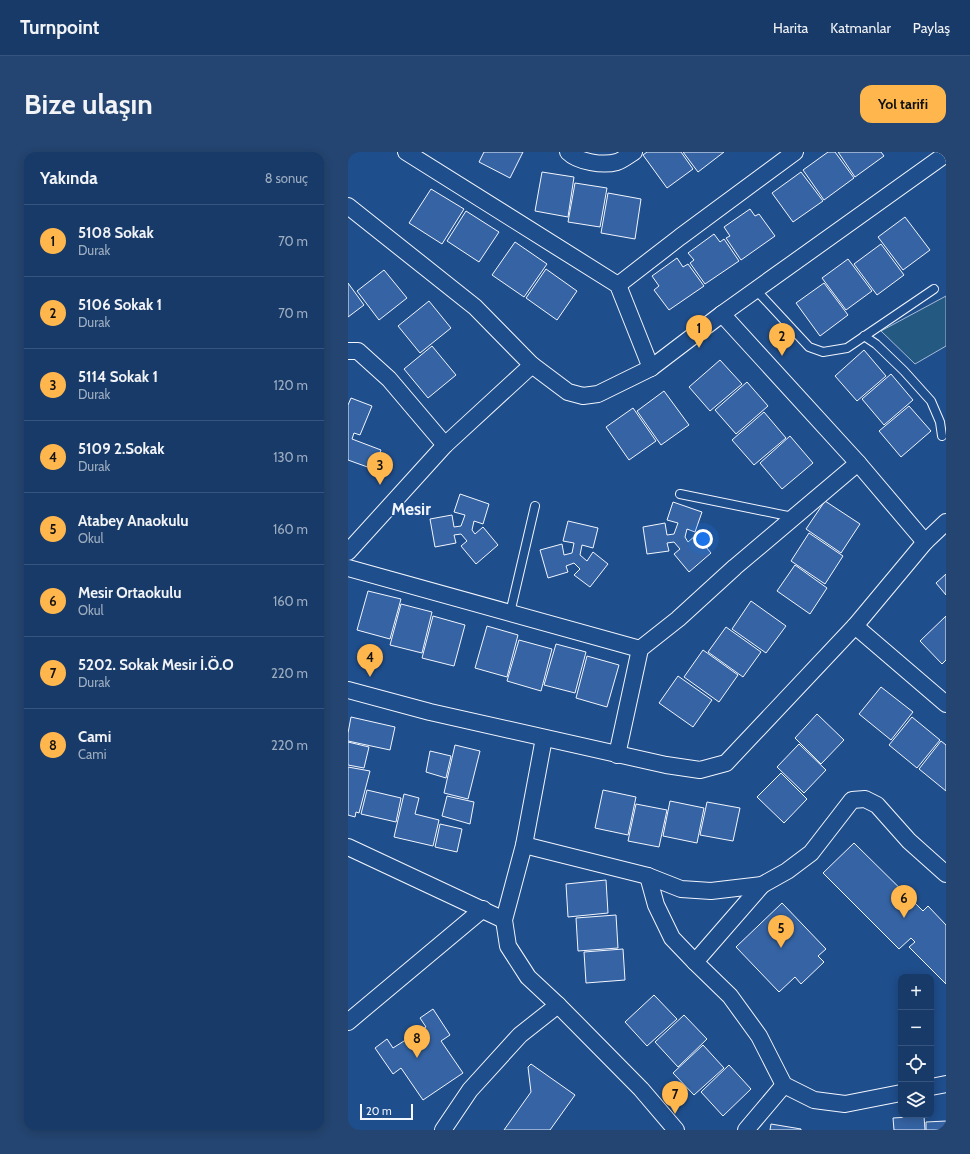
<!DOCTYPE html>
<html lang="tr">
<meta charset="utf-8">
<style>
body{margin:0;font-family:Cabin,sans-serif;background:#244571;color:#f1f3f6}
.controls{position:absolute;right:12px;bottom:12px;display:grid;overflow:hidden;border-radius:8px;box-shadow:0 2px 10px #0003}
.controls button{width:36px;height:36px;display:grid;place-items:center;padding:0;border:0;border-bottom:1px solid #36547d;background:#173a69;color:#f1f3f6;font:20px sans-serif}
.scale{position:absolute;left:12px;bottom:10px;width:53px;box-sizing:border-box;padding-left:4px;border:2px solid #f2f6ff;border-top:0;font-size:11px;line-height:14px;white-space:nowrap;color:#f2f6ff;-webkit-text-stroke:3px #1f4e8c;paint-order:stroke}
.you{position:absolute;left:355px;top:387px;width:14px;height:14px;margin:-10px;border:3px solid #fff;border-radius:50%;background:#1a73e8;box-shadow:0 0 0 6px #1a73e833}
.badge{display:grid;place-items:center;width:26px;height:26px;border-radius:50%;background:#ffb74d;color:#111;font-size:13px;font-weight:700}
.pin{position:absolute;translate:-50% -33px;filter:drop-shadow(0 1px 2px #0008)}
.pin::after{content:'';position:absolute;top:21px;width:14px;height:12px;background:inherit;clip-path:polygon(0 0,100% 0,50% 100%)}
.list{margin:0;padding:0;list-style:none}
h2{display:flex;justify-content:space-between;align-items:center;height:52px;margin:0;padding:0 16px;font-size:17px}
h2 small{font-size:13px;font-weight:400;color:#9eadc0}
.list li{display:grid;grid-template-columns:26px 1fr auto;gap:12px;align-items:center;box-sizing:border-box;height:72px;padding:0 16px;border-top:1px solid #36547d}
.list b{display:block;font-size:15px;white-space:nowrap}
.list p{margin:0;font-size:13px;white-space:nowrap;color:#9eadc0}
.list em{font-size:13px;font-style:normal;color:#9eadc0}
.icon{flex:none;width:22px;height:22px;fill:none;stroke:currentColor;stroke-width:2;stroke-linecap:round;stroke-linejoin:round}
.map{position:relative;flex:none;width:598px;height:978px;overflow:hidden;border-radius:12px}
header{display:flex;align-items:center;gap:24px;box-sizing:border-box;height:56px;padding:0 20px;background:#173a69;border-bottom:1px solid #36547d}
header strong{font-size:19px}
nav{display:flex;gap:22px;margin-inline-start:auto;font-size:14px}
.intro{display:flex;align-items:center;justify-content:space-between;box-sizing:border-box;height:96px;padding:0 24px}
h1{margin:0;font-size:28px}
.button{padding:10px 18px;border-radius:12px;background:#ffb74d;color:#111;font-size:14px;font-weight:700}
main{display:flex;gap:24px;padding:0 24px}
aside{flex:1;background:#173a69;border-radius:12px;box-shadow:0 2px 10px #0003}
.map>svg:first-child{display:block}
.green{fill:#245a82;stroke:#a8bbd7}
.building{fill:#3563a3;stroke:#f2f6ff}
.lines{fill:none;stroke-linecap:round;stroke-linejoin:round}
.lane-casing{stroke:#f2f6ff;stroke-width:10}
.street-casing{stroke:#f2f6ff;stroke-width:18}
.lane{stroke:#1f4e8c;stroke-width:8}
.street{stroke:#1f4e8c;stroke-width:16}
.labels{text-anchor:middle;stroke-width:3;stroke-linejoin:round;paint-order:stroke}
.district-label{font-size:17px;font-weight:bold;fill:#f2f6ff;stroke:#1f4e8c}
</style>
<header>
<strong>Turnpoint</strong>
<nav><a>Harita</a><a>Katmanlar</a><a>Paylaş</a></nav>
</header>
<div class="intro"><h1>Bize ulaşın</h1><a class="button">Yol tarifi</a></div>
<main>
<aside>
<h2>Yakında<small>8 sonuç</small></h2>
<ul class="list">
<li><span class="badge">1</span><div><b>5108 Sokak</b><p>Durak</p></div><em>70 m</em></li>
<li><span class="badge">2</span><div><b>5106 Sokak 1</b><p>Durak</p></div><em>70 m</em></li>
<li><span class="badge">3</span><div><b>5114 Sokak 1</b><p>Durak</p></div><em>120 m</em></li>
<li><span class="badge">4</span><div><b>5109 2.Sokak</b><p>Durak</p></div><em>130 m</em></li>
<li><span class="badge">5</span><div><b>Atabey Anaokulu</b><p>Okul</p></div><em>160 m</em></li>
<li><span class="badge">6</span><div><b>Mesir Ortaokulu</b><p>Okul</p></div><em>160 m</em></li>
<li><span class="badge">7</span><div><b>5202. Sokak Mesir İ.Ö.O</b><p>Durak</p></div><em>220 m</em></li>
<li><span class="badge">8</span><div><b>Cami</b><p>Cami</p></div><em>220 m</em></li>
</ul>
</aside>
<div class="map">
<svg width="598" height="978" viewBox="0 0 598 978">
<rect width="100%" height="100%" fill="#1f4e8c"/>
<polygon class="green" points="598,144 598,194 567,212 533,179"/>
<g class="building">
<polygon points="136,0 175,0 162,26 131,10"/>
<polygon points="299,0 333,0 345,17 319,36 295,3"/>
<polygon points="335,0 376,0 350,20"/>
<polygon points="480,0 487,0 506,26 476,48 455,18"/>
<polygon points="490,0 533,0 536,4 507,25"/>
<polygon points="194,20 226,25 220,65 187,59"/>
<polygon points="453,20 475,49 445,70 424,41"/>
<polygon points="227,31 259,36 252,75 220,70"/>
<polygon points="83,37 116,57 94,92 61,71"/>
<polygon points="260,41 293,47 287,87 253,81"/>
<polygon points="402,57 407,64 411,62 427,84 393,108 378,86 382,84 376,75"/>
<polygon points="118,59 151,80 131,110 99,89"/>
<polygon points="557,65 582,98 555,118 530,85"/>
<polygon points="366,82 372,90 376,87 391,109 357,132 342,111 346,108 340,101"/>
<polygon points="167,90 199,112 176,145 144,123"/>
<polygon points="533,92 556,123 529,143 506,112"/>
<polygon points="329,106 335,115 340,112 356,134 321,158 306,138 311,134 304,124"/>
<polygon points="500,107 524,139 498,158 474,126"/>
<polygon points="198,117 229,139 209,168 178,146"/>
<polygon points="36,118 59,146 31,168 9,139"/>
<polygon points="0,131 16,153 0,165"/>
<polygon points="476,131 500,163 472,184 448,151"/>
<polygon points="81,149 103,176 72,201 50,174"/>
<polygon points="84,194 108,223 80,246 56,217"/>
<polygon points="516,198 538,224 509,249 487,224"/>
<polygon points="372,208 394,232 362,259 341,235"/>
<polygon points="543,222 565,248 536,273 514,247"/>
<polygon points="399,230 420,254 388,282 367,258"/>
<polygon points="316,239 341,273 313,293 289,259"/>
<polygon points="3,246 24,254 12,283 6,281 4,287 33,298 25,317 0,308 0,253"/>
<polygon points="561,254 583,279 553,305 531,279"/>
<polygon points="285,256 308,289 281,308 258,275"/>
<polygon points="416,260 438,286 406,313 384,288"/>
<polygon points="442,284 465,311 434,337 412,311"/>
<polygon points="112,342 141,352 135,372 126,369 124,378 127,382 135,375 150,393 128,412 113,394 119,389 113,382 106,383 108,391 87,395 82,367 104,363 106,375 113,374 117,363 106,360"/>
<polygon points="477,349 512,372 493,401 458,377"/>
<polygon points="325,350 354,360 347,380 339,377 337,385 340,390 348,383 363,401 341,420 326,402 332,397 326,390 319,391 321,399 299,402 295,375 317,371 319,383 326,382 330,371 319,368"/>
<polygon points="220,369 250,376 245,396 234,393 232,403 239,409 245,400 260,412 242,435 226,423 232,417 226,411 218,414 220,420 200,426 192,398 214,392 216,403 224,401 226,391 215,389"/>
<polygon points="461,381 495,404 477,432 443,409"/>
<polygon points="447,413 479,436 462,462 429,439"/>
<polygon points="598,422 598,443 588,431"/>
<polygon points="20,439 53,447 42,487 9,478"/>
<polygon points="403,449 438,474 418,501 384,477"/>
<polygon points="53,452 84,460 74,501 42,493"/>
<polygon points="85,464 117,473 106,514 74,506"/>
<polygon points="598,464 598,508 594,512 572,489"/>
<polygon points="139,474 170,483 159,525 127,516"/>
<polygon points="378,475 413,500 395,525 360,500"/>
<polygon points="171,488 204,497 193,539 159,529"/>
<polygon points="208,492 238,500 227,541 196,533"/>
<polygon points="355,498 390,523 371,550 336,525"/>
<polygon points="239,504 271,513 259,555 228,546"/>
<polygon points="330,524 364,548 345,575 311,551"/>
<polygon points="533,535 565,560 543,588 511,562"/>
<polygon points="469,562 496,588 473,612 447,586"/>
<polygon points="3,565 47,575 42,598 0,589 0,581"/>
<polygon points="564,565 592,588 569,616 541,593"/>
<polygon points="593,589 598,593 598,639 571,617"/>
<polygon points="0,590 21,595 16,616 0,613"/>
<polygon points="451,592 478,618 456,641 429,615"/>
<polygon points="107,593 132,599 120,647 96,641"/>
<polygon points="82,599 103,604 98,626 78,620"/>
<polygon points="0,615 22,619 11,661 8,660 7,665 0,663"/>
<polygon points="433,621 459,647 436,671 409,645"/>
<polygon points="19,638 53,646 48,670 13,662"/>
<polygon points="255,638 288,645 280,683 247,676"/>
<polygon points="56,642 71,646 67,662 91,668 85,694 46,685"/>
<polygon points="99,644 126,650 122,672 94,664"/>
<polygon points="322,649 356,656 349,691 315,684"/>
<polygon points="359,650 392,656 385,689 352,683"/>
<polygon points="288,652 319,658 311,695 280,689"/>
<polygon points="92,672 114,677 109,700 87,695"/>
<polygon points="506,691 575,759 580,754 598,773 598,832 561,795 567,790 563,786 551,797 475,721"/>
<polygon points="258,728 260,761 220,765 218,732"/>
<polygon points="434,751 478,797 470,804 476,810 453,832 447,825 431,840 388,795"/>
<polygon points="268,763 270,796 230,799 228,766"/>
<polygon points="275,797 277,828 238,831 236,800"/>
<polygon points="306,843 329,867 299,894 277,870"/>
<polygon points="85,857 102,883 93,889 115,921 75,948 53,916 45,922 27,896 39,887 45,896 78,875 72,866"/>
<polygon points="336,863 359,887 330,915 307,890"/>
<polygon points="355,893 376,916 346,943 325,921"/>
<polygon points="183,912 227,943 202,978 156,978 183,940 180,915"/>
<polygon points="381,913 403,937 375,964 353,940"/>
<polygon points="576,964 577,978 546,978 545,966"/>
<polygon points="598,969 598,978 578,978 578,970"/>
<polygon points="423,972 453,977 453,978 422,978"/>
</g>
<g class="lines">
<g class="lane-casing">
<g id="lane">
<polyline points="408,138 461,195 475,200 499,196 586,137"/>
<polyline points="516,184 528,192 556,219 583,249 592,270 594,284"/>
<polyline points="332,342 445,365"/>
<polyline points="162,461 187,354"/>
</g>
</g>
<g class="street-casing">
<g id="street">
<polyline points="58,0 270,133 303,216"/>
<path d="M220,0C230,10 255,14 269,10C275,8 281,3 286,0"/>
<polyline points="0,54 127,155 184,213 220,240 235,244 250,242 303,216 374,162 598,2"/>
<polyline points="270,133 332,85 447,0"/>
<polyline points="374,162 510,311 577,390"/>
<polyline points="0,199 10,199 41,227 97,293"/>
<polyline points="0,400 97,293 184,213"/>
<polyline points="0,416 292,497"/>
<polyline points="507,474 598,552"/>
<polyline points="0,538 82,560 318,613 352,618 378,611 507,474 577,390 598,370"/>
<polyline points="196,586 176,693 156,768 160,794 180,825 210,853 293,937 328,978"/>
<polyline points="269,603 292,497 330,467 387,415 510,311"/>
<polyline points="176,693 300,724 333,737 363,739 414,733 439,719 463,701 504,648 517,647 529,653 561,689 598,722"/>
<polyline points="0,695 156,768"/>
<polyline points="300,724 308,753 324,786 347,810 382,844 411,884 436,933 466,948 497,952 553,941"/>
<polyline points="347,810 414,733"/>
<polyline points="0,870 135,757"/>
<polyline points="583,935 598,932"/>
<polyline points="95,978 122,938 172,883 210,853"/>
<polyline points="398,978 436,933"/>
</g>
</g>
<use href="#lane" class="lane"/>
<use href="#street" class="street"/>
</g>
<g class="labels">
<g class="district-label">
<text x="63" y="363">Mesir</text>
</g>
</g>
</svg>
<div class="controls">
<button>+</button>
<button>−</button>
<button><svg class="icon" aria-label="locate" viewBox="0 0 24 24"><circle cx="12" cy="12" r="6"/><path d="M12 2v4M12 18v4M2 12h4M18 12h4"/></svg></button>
<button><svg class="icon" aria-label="layers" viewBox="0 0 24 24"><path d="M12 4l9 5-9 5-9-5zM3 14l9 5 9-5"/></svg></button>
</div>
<div class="scale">20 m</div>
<div class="you"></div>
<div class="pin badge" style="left:351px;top:196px">1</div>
<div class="pin badge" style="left:434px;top:204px">2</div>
<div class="pin badge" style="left:32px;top:333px">3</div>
<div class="pin badge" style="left:22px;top:525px">4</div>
<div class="pin badge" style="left:433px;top:796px">5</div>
<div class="pin badge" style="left:556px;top:766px">6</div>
<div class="pin badge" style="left:327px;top:962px">7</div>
<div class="pin badge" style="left:69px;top:906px">8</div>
</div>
</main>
